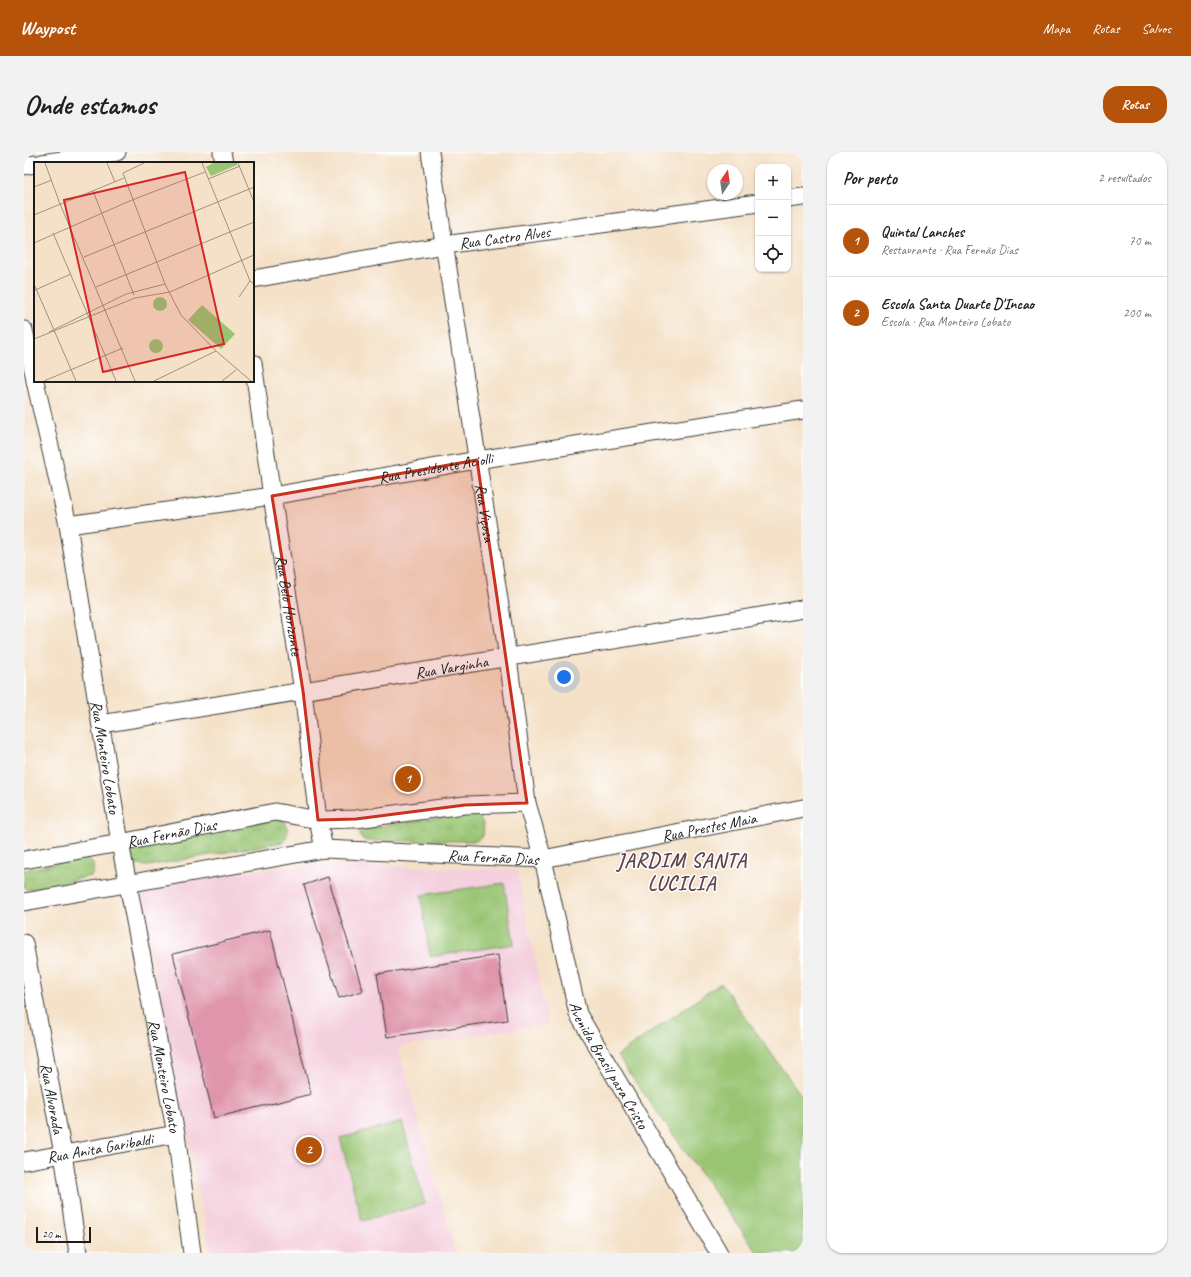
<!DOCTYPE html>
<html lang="pt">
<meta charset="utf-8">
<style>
body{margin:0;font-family:Caveat,sans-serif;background:#f2f2f2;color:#202124}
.controls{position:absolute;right:12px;top:12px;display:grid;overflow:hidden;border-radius:8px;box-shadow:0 1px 3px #0004}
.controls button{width:36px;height:36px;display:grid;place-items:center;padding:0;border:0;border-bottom:1px solid #e0e0e0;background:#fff;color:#202124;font:20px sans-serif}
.compass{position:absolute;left:683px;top:12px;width:36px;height:36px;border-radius:50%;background:#fff;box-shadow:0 1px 3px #0004;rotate:13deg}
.scale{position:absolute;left:12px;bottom:10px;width:55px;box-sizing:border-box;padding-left:4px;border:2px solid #1c1c1c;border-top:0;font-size:11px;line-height:14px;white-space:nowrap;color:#1c1c1c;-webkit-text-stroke:3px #fff;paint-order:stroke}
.you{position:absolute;left:540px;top:525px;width:14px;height:14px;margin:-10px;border:3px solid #fff;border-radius:50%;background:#1a73e8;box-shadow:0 0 0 6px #1a73e833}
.badge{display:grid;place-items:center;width:26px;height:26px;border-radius:50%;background:#b45309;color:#fff;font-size:13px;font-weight:700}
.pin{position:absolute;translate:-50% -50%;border:2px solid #fff;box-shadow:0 1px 4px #0006}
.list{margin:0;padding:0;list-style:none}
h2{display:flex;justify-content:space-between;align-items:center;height:52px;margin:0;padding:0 16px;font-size:17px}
h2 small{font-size:13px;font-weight:400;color:#757577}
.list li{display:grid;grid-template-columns:26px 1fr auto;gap:12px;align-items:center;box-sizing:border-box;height:72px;padding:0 16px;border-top:1px solid #e0e0e0}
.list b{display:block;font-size:15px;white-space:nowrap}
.list p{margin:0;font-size:13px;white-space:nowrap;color:#757577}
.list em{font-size:13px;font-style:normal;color:#757577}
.icon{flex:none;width:22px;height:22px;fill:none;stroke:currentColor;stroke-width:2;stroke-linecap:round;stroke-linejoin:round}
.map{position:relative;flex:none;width:779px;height:1101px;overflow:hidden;border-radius:16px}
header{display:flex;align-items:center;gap:24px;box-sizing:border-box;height:56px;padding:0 20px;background:#b45309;color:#fff}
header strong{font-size:19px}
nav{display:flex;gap:22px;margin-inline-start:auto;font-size:14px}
.intro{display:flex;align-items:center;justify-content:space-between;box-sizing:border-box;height:96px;padding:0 24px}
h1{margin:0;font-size:28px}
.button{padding:10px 18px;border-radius:16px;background:#b45309;color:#fff;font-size:14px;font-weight:700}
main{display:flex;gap:24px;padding:0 24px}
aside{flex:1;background:#fff;border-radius:16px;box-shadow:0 1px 3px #0004}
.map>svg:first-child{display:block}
.built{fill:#f4cfdd}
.grass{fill:url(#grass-tufts);stroke:#5a7047}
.pitch{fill:#99c572;stroke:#5a7047}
.building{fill:#df95ab}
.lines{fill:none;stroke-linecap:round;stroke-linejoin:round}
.street-casing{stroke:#3c3a36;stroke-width:19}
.street{stroke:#fff;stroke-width:17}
.marked{fill:#c8321e;fill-opacity:0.2;stroke:#c8321e;stroke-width:3;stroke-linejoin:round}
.labels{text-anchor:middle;stroke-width:3;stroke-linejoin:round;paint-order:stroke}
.street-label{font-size:16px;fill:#1c1c1c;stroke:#fff}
.district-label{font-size:20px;font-weight:bold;letter-spacing:1px;fill:#60464e;stroke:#fff}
.inset-road{fill:none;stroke:#9e9283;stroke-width:1}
.view{fill:#d62828;fill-opacity:0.15;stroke:#d62828;stroke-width:2}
.inset-edge{fill:none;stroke:#1c1c1c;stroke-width:2}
</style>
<header>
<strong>Waypost</strong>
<nav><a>Mapa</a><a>Rotas</a><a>Salvos</a></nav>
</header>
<div class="intro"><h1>Onde estamos</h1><a class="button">Rotas</a></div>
<main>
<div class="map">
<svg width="779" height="1101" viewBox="0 0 779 1101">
<defs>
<pattern id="grass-tufts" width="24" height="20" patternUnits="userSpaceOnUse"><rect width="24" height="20" fill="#99c572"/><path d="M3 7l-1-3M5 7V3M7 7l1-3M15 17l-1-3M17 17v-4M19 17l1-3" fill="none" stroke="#83a962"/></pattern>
</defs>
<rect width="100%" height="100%" fill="#fff"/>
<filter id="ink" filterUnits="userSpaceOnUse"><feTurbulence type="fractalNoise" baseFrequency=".025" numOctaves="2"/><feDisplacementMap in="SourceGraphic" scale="8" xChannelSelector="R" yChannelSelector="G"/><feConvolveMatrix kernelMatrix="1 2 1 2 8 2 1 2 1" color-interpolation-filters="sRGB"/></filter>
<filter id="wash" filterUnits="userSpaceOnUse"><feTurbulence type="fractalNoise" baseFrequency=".012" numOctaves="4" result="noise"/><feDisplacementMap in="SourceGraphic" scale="16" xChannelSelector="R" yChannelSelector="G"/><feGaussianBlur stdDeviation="0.9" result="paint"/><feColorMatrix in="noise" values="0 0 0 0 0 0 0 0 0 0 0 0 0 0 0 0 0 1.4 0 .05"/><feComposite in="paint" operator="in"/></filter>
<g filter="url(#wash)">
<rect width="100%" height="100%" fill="#f4e1c7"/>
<polygon class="built" points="296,712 493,718 524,872 374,895 432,1101 187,1101 113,732"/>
<g class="grass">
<path d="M446,661C458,663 461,673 459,684L452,689H341L336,685V680L338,677Z"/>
<path d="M249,664L261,670C264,678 265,682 259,690L124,714L112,713L107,707V701L113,693Z"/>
<path d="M60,706C70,707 72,716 67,724L7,737H2L0,735V718Z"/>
</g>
<g class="pitch">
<polygon points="480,731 490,792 406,805 397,743"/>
<polygon points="697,831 779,946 779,1101 734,1101 593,904"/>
<polygon points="378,970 401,1052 338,1069 316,986"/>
</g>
<g id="blocks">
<g class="building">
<polygon points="304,725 339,839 315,846 280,733"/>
<polygon points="246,778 287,942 190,966 149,802"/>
<polygon points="474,803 483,868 363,885 353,822"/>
</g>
</g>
</g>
<g filter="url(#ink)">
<use href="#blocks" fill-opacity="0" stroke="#3c3a36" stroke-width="1"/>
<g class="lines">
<g class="street-casing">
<g id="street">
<polyline points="198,0 200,11"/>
<path id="s1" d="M406,0L484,506L503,651L519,707L554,862L695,1101"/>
<polyline points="18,11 93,0"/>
<polyline points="0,14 11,12"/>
<polyline points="764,47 779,45"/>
<path id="s2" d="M229,127L420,93L734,51"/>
<polyline points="0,178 11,227"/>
<path id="s3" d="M229,211L248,344L279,539L294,668L300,697"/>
<path id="s4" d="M11,229L44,373L96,691L152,982L168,1101"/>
<path id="s5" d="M44,373L248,344L453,308L779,258"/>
<path id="s6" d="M77,572L779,457"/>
<path id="s7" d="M0,708L96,691L251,660L294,668L332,667L441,653L503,651"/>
<path id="s8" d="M0,750L300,697L519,707L779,656"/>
<path id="s9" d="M0,791L39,1002L54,1101"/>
<path id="s10" d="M0,1009L152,982"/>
</g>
</g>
<use href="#street" class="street"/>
</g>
</g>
<path class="marked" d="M453,308L503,651L441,653L332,667L294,668L279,539L248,344Z"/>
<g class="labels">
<g class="street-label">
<text dy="6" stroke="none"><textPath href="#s2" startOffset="255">Rua Castro Alves</textPath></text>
<text dy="6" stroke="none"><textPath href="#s5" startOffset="372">Rua Presidente Aciolli</textPath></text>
<text dy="6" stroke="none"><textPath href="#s1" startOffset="365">Rua Viçosa</textPath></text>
<text dy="6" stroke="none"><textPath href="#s3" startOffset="245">Rua Belo Horizonte</textPath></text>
<text dy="6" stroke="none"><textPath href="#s6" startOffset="355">Rua Varginha</textPath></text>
<text dy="6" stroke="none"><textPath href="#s4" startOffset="383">Rua Monteiro Lobato</textPath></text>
<text dy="6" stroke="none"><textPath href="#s8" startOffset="693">Rua Prestes Maia</textPath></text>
<text dy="6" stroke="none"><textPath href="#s7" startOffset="150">Rua Fernão Dias</textPath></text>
<text dy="6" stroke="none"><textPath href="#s8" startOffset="474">Rua Fernão Dias</textPath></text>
<text dy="6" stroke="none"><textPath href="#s1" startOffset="935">Avenida Brasil para Cristo</textPath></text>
<text dy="6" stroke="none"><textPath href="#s4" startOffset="707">Rua Monteiro Lobato</textPath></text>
<text dy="6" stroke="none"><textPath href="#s9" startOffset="158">Rua Alvorada</textPath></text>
<text dy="6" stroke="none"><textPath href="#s10" startOffset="77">Rua Anita Garibaldi</textPath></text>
</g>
<g class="district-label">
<text x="658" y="715">JARDIM SANTA<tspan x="658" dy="23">LUCILIA</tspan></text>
</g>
</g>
<g transform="translate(10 10)">
<rect width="220" height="220" fill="#f4e1c7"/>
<path d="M179,1H203V3L177,14L172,5Z" fill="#99c572"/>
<path d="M119 142a7 7 0 1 1 14 0a7 7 0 1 1-14 0ZM168,143L201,172L187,187L154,158ZM115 184a7 7 0 1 1 14 0a7 7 0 1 1-14 0Z" fill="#99c572"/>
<path class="inset-road" d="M11,1L26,42L101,219M73,1L81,20M110,1L89,11L131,122L147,153L182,189L217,219M168,1L216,119L220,122M204,1L220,40M174,17L206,4M0,25L18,18M59,29L100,133M0,53L90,16M19,71L82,219M0,81L98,38L171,10M50,95L220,25M0,122L42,219M62,125L220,60M1,128L37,112M205,135L216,119M15,170L92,132L131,122M0,177L101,136L136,130L220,93M10,219L89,186M120,219L182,189M188,219L202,208"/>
<path class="view" d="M151,10L190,182L69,210L30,38Z"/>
<rect width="220" height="220" class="inset-edge"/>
</g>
</svg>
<div class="controls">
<button>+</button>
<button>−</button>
<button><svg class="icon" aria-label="locate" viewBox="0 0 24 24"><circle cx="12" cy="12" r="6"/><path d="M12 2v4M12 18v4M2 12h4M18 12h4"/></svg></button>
</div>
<svg class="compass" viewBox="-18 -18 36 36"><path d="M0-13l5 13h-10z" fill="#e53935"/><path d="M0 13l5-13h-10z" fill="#757577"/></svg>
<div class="scale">20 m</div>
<div class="you"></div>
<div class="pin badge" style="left:384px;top:627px">1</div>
<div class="pin badge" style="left:285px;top:998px">2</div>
</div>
<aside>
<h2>Por perto<small>2 resultados</small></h2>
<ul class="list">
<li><span class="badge">1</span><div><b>Quintal Lanches</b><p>Restaurante · Rua Fernão Dias</p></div><em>70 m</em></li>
<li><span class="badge">2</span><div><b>Escola Santa Duarte D'Incao</b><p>Escola · Rua Monteiro Lobato</p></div><em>200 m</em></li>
</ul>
</aside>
</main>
